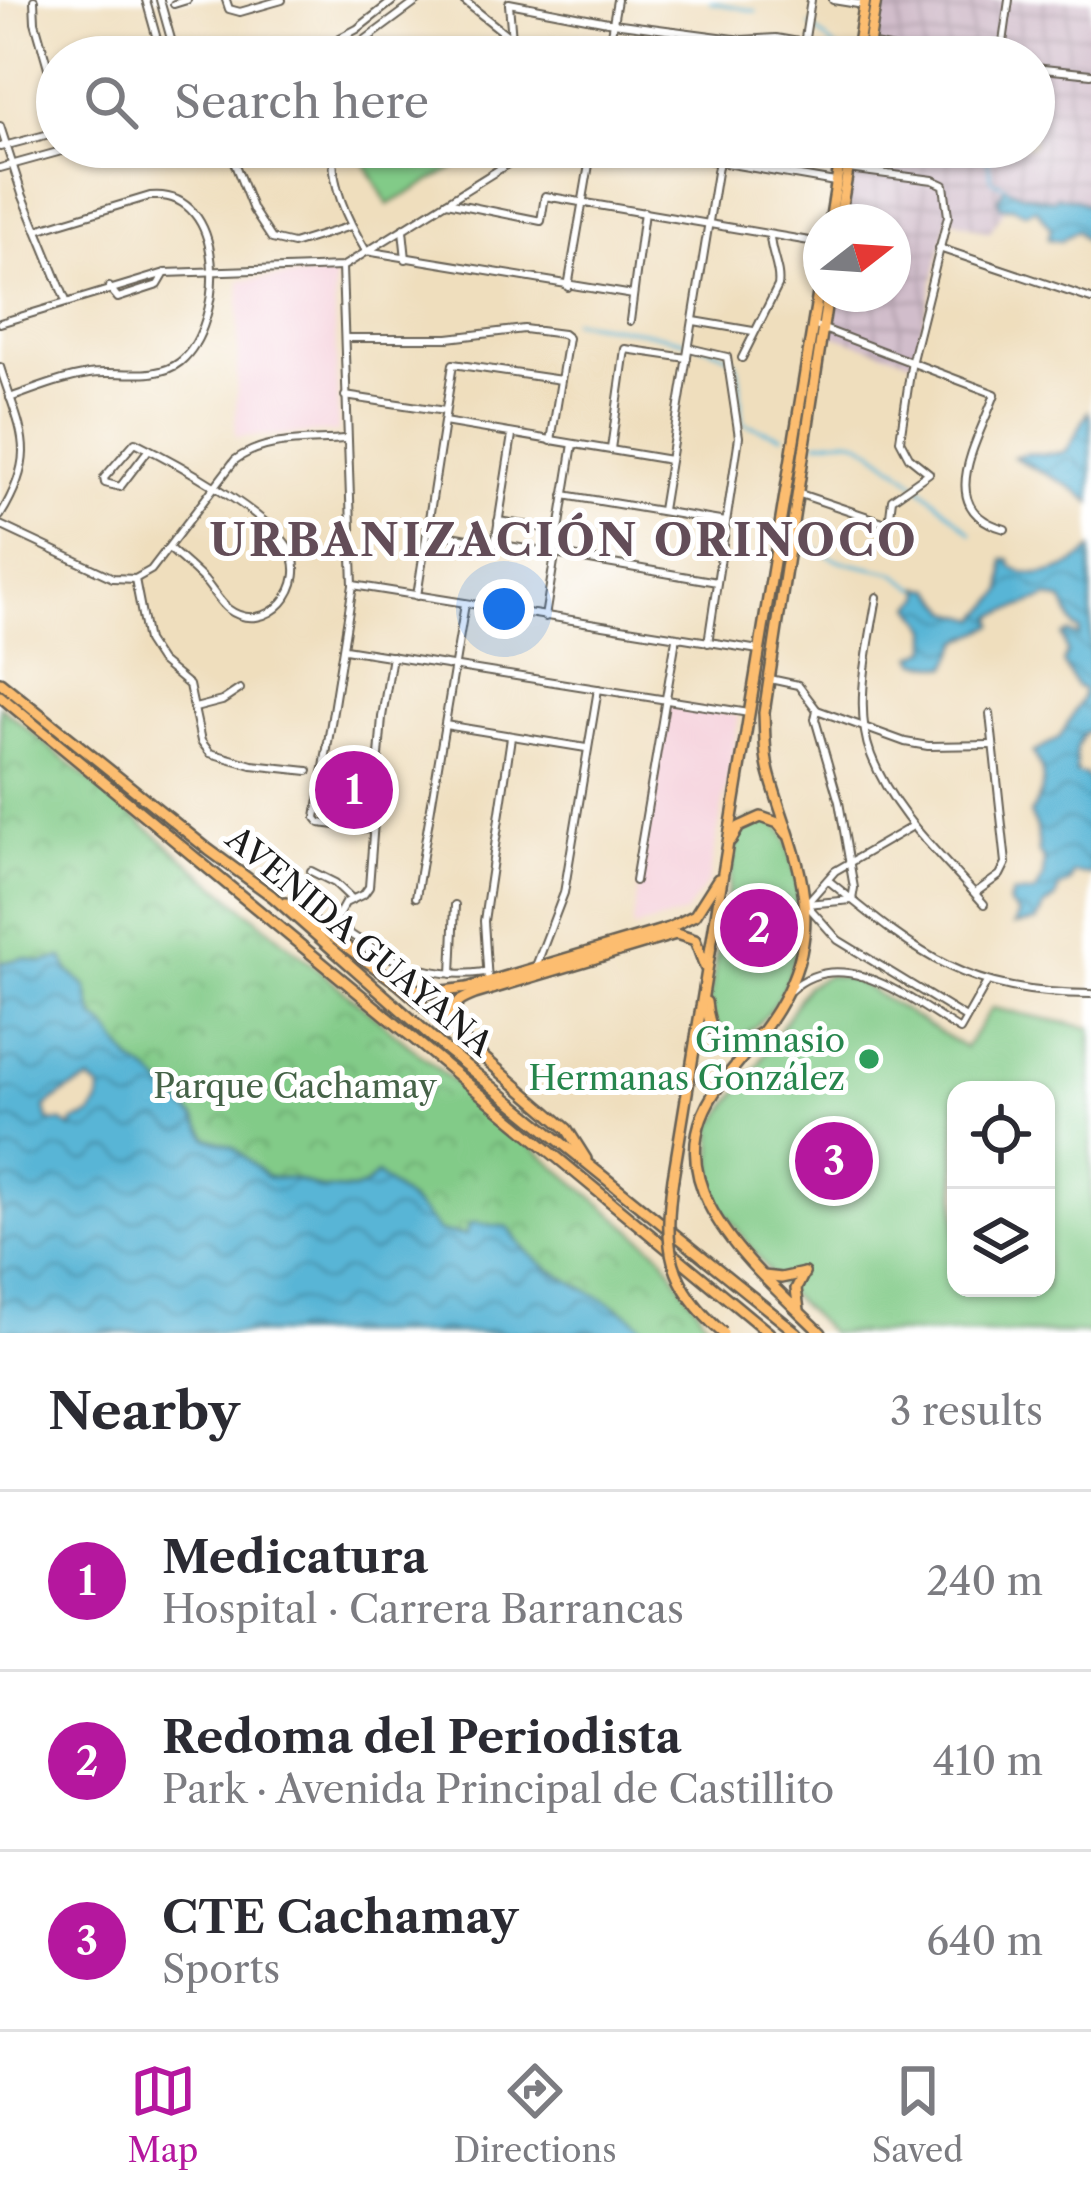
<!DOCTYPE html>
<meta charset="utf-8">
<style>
body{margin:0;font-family:"Libre Caslon Text",serif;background:#f2f2f3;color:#2b2b33}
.controls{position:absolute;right:36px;bottom:36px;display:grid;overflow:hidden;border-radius:24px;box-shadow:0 3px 9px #0004}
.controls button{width:108px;height:108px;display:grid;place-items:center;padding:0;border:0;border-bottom:3px solid #e1e1e2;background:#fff;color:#2b2b33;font:60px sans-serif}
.compass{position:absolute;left:803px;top:204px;width:108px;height:108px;border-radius:50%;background:#fff;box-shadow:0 3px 9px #0004;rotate:73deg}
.you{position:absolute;left:504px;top:609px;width:42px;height:42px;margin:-30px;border:9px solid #fff;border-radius:50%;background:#1a73e8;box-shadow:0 0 0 18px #1a73e833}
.badge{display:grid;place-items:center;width:78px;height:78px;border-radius:50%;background:#b5179e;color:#fff;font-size:39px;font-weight:700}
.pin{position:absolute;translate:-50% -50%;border:6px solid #fff;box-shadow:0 3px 12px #0006}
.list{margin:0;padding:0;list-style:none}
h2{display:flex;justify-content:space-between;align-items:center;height:156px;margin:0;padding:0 48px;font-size:51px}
h2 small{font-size:39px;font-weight:400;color:#7c7c81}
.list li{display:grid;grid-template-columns:78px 1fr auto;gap:36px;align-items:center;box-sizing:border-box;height:180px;padding:0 48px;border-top:3px solid #e1e1e2}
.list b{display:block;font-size:45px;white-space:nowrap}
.list p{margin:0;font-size:39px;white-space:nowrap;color:#7c7c81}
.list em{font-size:39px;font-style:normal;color:#7c7c81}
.icon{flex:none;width:66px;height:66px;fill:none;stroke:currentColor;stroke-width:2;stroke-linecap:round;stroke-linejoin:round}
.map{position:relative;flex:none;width:1091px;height:1333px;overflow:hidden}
.search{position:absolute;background:#fff;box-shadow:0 3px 9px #0004;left:36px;right:36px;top:36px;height:132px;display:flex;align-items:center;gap:30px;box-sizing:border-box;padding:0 42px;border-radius:66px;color:#7c7c81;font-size:45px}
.sheet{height:696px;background:#fff}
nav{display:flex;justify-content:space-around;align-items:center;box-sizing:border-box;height:168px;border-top:3px solid #e1e1e2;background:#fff;font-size:33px;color:#7c7c81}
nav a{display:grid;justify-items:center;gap:6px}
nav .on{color:#b5179e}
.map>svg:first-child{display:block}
.built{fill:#f5cfda}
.industrial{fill:url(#industrial-grid)}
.park{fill:url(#park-crowns);stroke:#4f7452;stroke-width:3}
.garden{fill:#82cb88;stroke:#4f7452;stroke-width:3;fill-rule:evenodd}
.water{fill:url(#water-waves);stroke:#3a6879;stroke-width:3;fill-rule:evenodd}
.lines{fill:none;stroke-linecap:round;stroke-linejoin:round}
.stream{stroke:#58b5d6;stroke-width:3}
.minor-casing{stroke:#666054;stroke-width:10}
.major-casing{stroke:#666054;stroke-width:14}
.minor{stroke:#fff;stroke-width:6}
.major{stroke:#fcbd6f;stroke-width:9}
.major-bridge-casing{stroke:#666054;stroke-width:14;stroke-linecap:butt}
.major-bridge{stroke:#fcbd6f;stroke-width:9}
.leisure-dot{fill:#2e9e5b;stroke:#fff;stroke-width:4.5}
.labels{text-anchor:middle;stroke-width:10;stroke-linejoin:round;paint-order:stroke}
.street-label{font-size:33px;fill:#1c1c1c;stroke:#fff}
.leisure-label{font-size:33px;fill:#27864d;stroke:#fff;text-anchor:end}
.park-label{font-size:33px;fill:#456247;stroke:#fff}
.district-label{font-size:45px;font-weight:bold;letter-spacing:3px;fill:#634d58;stroke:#fff}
</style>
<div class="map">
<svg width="1091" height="1333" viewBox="0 0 1091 1333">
<defs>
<pattern id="industrial-grid" width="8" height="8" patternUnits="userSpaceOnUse" patternTransform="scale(3)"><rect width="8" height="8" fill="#d1bdcb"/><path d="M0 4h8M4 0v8" fill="none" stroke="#b3a2ae"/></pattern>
<pattern id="park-crowns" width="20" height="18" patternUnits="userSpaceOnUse" patternTransform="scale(3)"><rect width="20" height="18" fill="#82cb88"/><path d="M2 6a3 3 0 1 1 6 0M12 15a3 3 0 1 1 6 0" fill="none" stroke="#70ae75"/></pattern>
<pattern id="water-waves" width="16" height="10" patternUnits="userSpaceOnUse" patternTransform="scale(3)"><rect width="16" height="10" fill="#58b5d6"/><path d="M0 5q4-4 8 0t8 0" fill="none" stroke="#4892ad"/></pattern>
</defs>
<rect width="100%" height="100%" fill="#fff"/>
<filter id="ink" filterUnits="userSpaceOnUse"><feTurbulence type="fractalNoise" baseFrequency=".00833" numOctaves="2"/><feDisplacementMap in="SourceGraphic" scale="24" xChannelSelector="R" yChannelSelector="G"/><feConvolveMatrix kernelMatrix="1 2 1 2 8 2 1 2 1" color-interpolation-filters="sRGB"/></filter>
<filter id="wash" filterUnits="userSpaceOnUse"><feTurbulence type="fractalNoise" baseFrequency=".004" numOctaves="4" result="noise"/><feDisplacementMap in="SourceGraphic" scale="48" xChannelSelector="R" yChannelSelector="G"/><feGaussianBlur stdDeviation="2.7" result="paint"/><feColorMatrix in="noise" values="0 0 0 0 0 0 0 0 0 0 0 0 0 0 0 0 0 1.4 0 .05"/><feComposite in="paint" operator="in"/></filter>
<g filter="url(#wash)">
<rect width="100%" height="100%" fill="#efdebd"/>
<g class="built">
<polygon points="334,274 338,432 235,437 240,280"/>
<polygon points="666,704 739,716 709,880 685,914 632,929"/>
</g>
<polygon class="industrial" points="876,0 1091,0 1091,207 1075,199 1054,201 1021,194 1001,207 1005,209 989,233 948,218 914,362 822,332 827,294 893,294 893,222 838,222 851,147 1034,147 1034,57 866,57"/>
<polygon class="park" points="0,706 660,1253 713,1333 624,1333 444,1247 346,1190 255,1192 0,985"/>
<g class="garden">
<polygon points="356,147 463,147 470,159 388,205"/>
<path d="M753,818C759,819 766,819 771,822C784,828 787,841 790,853C810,915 798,1008 735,1040L717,1031L709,1002L739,827Z"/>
<path d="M828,975L854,980L965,1048L992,1008L1091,1028V1333H830L776,1281L713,1197V1126L758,1065L807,986ZM956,1090H1046V1288H956Z"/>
</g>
<g class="water">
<polygon points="1005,186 1021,194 1054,200 1056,196 1075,199 1091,207 1091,247 1077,230 1061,241 1048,239 1051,228 1036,208 1025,213 1013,207 1001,207 998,200"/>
<path d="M1088,412L1091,421V502C1064,478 1043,476 1014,457C1030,449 1050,458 1067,451Z"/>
<path d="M1091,549V730L1083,734L1076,749V773L1086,775L1091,785V875L1073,873L1070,882L1058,889L1056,898L1044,907L1037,922L1014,925L1019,914L1009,904L1012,894L1035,893L1043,877L1044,860L1039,853L1037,828L1030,814C1043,796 1049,773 1033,753L1060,737L1083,696V689L1076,686L1063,663L1067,653L1063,636L1069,633L1079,637L1080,630L1075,628L1063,601L1049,597L994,616L995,625L960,641L948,667L918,662L914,656L929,649V629L913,606L923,596L921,588L933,589L952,612L979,619L1003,591L1004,560H1010L1011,566C1035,584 1072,570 1091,549Z"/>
<path d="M24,958L41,962L63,958L68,970L86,987L94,1017L108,1029L132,1062L150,1073L195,1118L208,1138L233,1147L267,1177L291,1178L323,1189L353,1190L365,1186L377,1174C398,1194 422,1208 439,1232L466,1235L469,1225L474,1223L508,1227C540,1282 609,1289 649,1333H0V963ZM90,1081L100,1089L99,1103L91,1115L73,1122L72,1129L63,1122L48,1121L45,1107L70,1089Z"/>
</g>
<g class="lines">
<g class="stream">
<polyline points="710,2 756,11"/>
<polyline points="810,25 841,53"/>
<polyline points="974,147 987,158 992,180 1005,186"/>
<path d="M572,321C599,324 730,342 737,365C743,382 739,405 743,423L782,436"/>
<path d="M817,442C828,441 843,437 854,440C873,444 955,516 971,533"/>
<polyline points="805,542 838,561 894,573 918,589"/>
</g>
</g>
</g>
<g filter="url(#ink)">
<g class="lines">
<g class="minor-casing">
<g id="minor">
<polyline points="34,0 35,22 57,99"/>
<polyline points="146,0 162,57"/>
<polyline points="160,0 176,57"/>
<polyline points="226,0 229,9 240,12 282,0"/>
<polyline points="463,0 512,39"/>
<polyline points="833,0 864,5"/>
<polyline points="509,3 613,23 742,40 776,38 804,43"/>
<polyline points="174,4 187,0"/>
<polyline points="509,4 512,39 523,57"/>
<polyline points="869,44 935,57"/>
<polyline points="304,57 357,29 394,0"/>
<polyline points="342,57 419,0"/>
<polyline points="607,57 617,0"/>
<polyline points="671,57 674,31"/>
<polyline points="802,57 811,0"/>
<polyline points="1001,57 1009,0"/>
<polyline points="1034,68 1091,74"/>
<polyline points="0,126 22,194 66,301"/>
<polyline points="0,147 57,132"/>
<polyline points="189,147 193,159"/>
<polyline points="228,147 253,210 272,239 293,244 351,226"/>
<path d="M334,147C329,183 348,221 366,251L633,295"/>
<polyline points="632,147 835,182"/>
<polyline points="0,168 76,147"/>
<polyline points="783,170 787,147"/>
<polyline points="447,202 541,221 545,196 821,243"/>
<polyline points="403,230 406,259"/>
<polyline points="939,248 1091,299"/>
<polyline points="342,267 353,585 316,818 320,823 373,830"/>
<polyline points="109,287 118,298 158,285 165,273"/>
<polyline points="568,287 592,147"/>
<polyline points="630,321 644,212"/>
<polyline points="694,321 753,331"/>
<polyline points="0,323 165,273 342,267 535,147"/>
<path d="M813,325L995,394C978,442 933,510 1005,529"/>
<polyline points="345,338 448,338 524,329 563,334 568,338 551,441"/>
<polyline points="689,348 727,357 739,437 708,643"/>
<path d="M742,358L778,286C781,270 770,253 770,235"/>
<path d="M0,367C21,433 39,452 0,516"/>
<polyline points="345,396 445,411"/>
<path d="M10,398C35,389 63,378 89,374C118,370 156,381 180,362C226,324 228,188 150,196L37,230"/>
<polyline points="444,422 670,460"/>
<path d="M149,449L120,487L105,483L104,478L135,442C175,462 264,510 288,547C313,584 267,638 228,609C219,602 212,589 204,580C193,569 181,559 170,549"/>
<polyline points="611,449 625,349 687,358"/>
<polyline points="797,493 889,524 892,499 929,473 909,457 900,440 912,360 948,216 944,185 933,180 848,169"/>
<polyline points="564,495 726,522"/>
<polyline points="662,510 719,160"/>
<polyline points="498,521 557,530"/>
<polyline points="0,525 113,578 135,579"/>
<polyline points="428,532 717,582"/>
<polyline points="495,544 512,435"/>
<polyline points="135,579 147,641 160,661 189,685 201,741 210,753 252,765 308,771"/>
<path d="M135,579L151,570L235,460C267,437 308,442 345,439"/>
<polyline points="353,585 759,650"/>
<polyline points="417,596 453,364 561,380"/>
<path d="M877,597C869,645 853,708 871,755C894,815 943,857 984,904"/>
<polyline points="545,617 573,444"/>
<polyline points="345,649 749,713"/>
<polyline points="770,679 798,685 817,710 905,742 928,746 993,745"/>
<polyline points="195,708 222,701 240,689"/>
<polyline points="445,725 586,748"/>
<polyline points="311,871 335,883 352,899"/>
<polyline points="635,881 676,639"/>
<path d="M829,881C922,957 965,993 1091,994"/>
<polyline points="975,893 1000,875 1006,863 990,714"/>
<polyline points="416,897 465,604"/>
<polyline points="806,904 852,900 854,888 839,802 815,719 817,710"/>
<polyline points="806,904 838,940 966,1018"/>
<polyline points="806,904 835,871 913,826"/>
<path d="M334,923C382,957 424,981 485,972"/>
<polyline points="329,932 345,903 364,894 369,887 382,717 392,656"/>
<polyline points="536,966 564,893 598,689"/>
<polyline points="452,974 455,905"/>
<polyline points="488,982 484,921 511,737"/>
<path d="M791,990C844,943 911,1001 960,1030L986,984"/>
</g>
</g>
<g class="major-casing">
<g id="major">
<polyline points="856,57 865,0"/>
<polyline points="867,57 876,0"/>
<polyline points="830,222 842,147"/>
<polyline points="839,222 852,147"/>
<polyline points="0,682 209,850 272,896 443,1047 797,1333"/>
<polyline points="0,696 769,1333"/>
<polyline points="731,840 739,827 761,817 778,823 787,834"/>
<polyline points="286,903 397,983 567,1129 586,1159"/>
<polyline points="397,983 428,993 467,988 669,928 695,915 718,879"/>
<path d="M706,1002C710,1038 725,1056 760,1033"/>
<path d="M465,1041L450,1018C453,1003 462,999 475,994L676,934L695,940L705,967"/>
<polyline points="673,1178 821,275"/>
<polyline points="764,1276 781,1278 804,1273"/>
<polyline points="799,1310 796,1289 804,1273"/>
<path d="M821,1333C753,1266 640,1177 727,1076C762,1034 798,992 804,935C810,877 785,830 770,776C764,756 765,733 764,713L828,294"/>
</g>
</g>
<use href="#minor" class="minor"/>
<use href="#major" class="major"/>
<g class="major-bridge-casing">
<path id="major-bridge" d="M673,1178C663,1247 668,1286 723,1333"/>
</g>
<use href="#major-bridge" class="major-bridge"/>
</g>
</g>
<circle class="leisure-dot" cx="869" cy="1059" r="12"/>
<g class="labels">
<g class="street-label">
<text transform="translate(360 941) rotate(40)" y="12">AVENIDA GUAYANA</text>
</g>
<g class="leisure-label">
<text x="845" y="1052">Gimnasio<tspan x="845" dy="38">Hermanas González</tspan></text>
</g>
<g class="park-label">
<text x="295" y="1098">Parque Cachamay</text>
</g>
<g class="district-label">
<text x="564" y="556">URBANIZACIÓN ORINOCO</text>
</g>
</g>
</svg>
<div class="controls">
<button><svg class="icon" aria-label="locate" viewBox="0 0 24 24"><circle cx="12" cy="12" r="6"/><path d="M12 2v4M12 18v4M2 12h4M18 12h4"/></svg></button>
<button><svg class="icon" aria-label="layers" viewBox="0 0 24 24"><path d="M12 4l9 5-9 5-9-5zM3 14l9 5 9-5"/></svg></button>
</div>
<svg class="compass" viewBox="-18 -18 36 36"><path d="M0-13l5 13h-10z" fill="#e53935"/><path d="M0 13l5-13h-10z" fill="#7c7c81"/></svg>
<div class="you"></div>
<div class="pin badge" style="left:354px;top:790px">1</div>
<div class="pin badge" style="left:759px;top:928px">2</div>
<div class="pin badge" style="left:834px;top:1161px">3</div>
<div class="search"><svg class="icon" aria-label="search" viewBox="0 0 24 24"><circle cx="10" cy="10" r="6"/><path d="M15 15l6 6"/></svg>Search here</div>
</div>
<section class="sheet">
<h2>Nearby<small>3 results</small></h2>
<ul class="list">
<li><span class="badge">1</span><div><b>Medicatura</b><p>Hospital · Carrera Barrancas</p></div><em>240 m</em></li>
<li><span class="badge">2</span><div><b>Redoma del Periodista</b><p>Park · Avenida Principal de Castillito</p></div><em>410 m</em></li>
<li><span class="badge">3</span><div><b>CTE Cachamay</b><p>Sports</p></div><em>640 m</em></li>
</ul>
</section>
<nav>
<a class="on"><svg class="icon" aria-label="map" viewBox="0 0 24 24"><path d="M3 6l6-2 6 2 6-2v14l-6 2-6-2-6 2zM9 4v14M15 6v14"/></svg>Map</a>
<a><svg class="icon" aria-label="directions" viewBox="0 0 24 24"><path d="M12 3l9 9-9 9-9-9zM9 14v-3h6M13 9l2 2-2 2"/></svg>Directions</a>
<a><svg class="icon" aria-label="saved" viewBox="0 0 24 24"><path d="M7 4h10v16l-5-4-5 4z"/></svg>Saved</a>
</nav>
